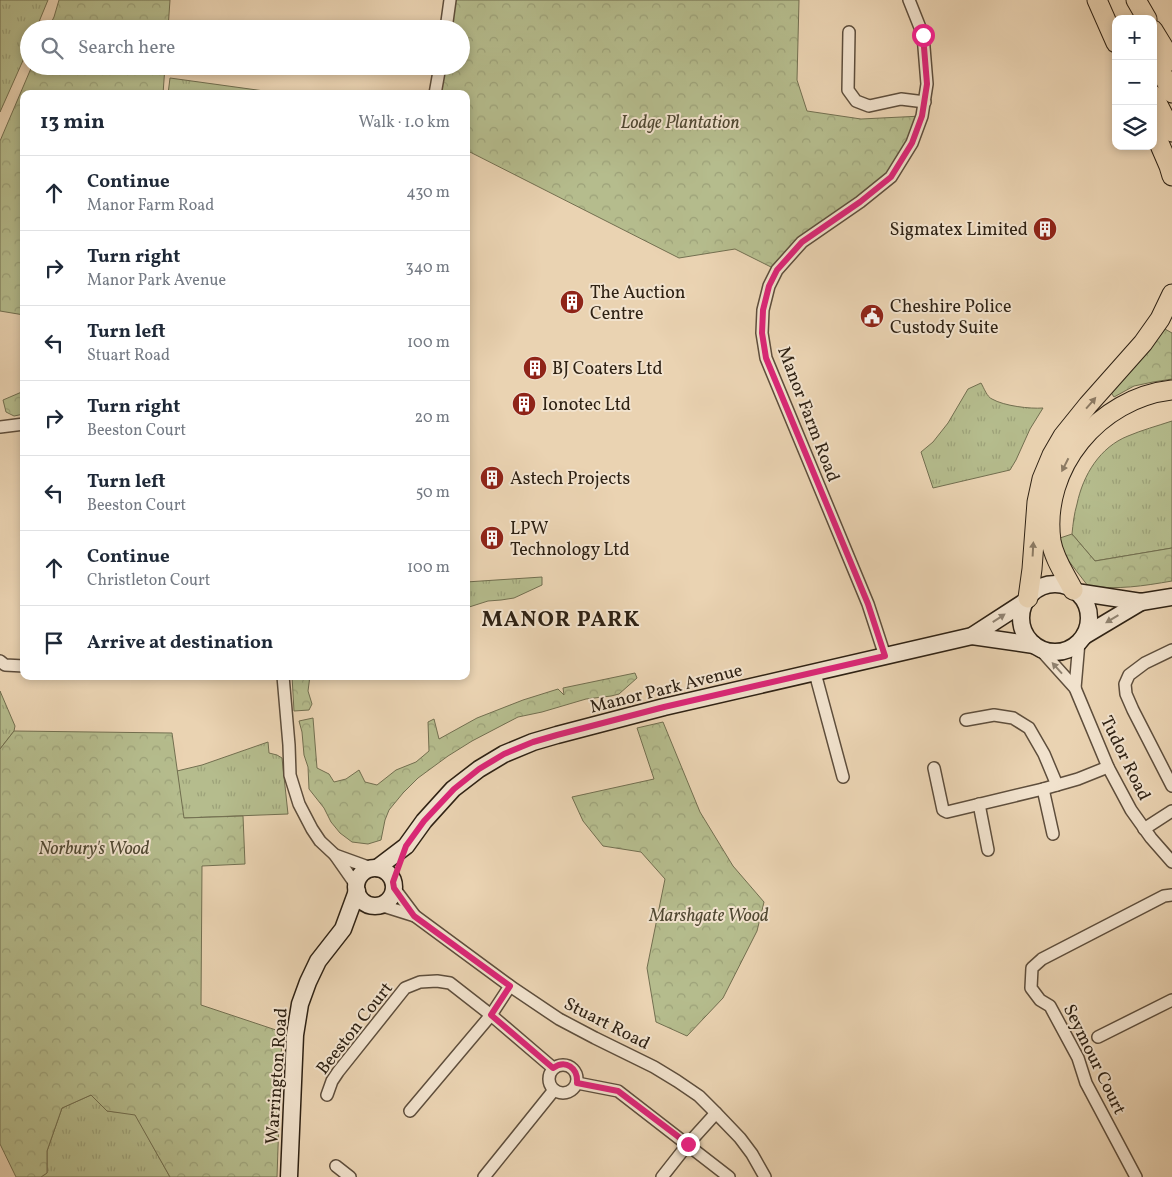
<!DOCTYPE html>
<meta charset="utf-8">
<style>
body{margin:0;font-family:Vollkorn,serif;background:#f2f2f3;color:#1f2937}
.controls{position:absolute;right:15px;top:15px;display:grid;overflow:hidden;border-radius:10px;box-shadow:0 2px 8px #0003}
.controls button{width:45px;height:45px;display:grid;place-items:center;padding:0;border:0;border-bottom:1px solid #e0e1e3;background:#fff;color:#1f2937;font:25px sans-serif}
.stop{position:absolute;width:15px;height:15px;margin:-11px;border:4px solid #db2777;border-radius:50%;background:#fff}
.stop.end{background:#db2777;border-color:#fff;box-shadow:0 1px 5px #0008}
.list{margin:0;padding:0;list-style:none}
h2{display:flex;justify-content:space-between;align-items:center;height:65px;margin:0;padding:0 20px;font-size:21px}
h2 small{font-size:16px;font-weight:400;color:#747a83}
.list li{display:grid;grid-template-columns:32px 1fr auto;gap:15px;align-items:center;box-sizing:border-box;height:75px;padding:0 20px;border-top:1px solid #e0e1e3}
.list b{display:block;font-size:19px;white-space:nowrap}
.list p{margin:0;font-size:16px;white-space:nowrap;color:#747a83}
.list em{font-size:16px;font-style:normal;color:#747a83}
.icon{flex:none;width:28px;height:28px;fill:none;stroke:currentColor;stroke-width:2;stroke-linecap:round;stroke-linejoin:round}
.map{position:relative;flex:none;width:1172px;height:1177px;overflow:hidden}
.search{position:absolute;background:#fff;box-shadow:0 2px 8px #0003;left:20px;top:20px;width:450px;height:55px;display:flex;align-items:center;gap:12px;box-sizing:border-box;padding:0 18px;border-radius:28px;color:#747a83;font-size:19px}
.panel{position:absolute;background:#fff;box-shadow:0 2px 8px #0003;left:20px;top:90px;width:450px;height:590px;border-radius:10px}
.map>svg:first-child{display:block}
.grass{fill:url(#grass-tufts);stroke:#726f50}
.forest{fill:url(#forest-crowns);stroke:#726f50}
.lines{fill:none;stroke-linecap:round;stroke-linejoin:round}
.street-casing{stroke:#5e4e3c;stroke-width:14}
.secondary-casing{stroke:#2f2214;stroke-width:19}
.primary-casing{stroke:#2f2214;stroke-width:21}
.street{stroke:#f1e2cd;stroke-width:11}
.secondary{stroke:#f1e2cd;stroke-width:16}
.primary{stroke:#ead3b2;stroke-width:19}
.oneway{fill:#8c7a63}
.oneway2{fill:#908270}
.route{stroke:#db2777;stroke-width:6}
.labels{text-anchor:middle;stroke-width:4;stroke-linejoin:round;paint-order:stroke}
.park-label{font-size:18px;font-style:italic;fill:#504832;stroke:#f1e2cd}
.poi-label{font-size:18px;fill:#2f2214;stroke:#f1e2cd;text-anchor:start}
.street-label{font-size:18px;fill:#2f2214;stroke:#f1e2cd}
.district-label{font-size:22px;font-weight:bold;letter-spacing:1px;fill:#2f2214;stroke:#f1e2cd}
</style>
<div class="map">
<svg width="1172" height="1177" viewBox="0 0 1172 1177">
<defs>
<pattern id="grass-tufts" width="24" height="20" patternUnits="userSpaceOnUse" patternTransform="scale(1.25)"><rect width="24" height="20" fill="#b5bc8d"/><path d="M3 7l-1-3M5 7V3M7 7l1-3M15 17l-1-3M17 17v-4M19 17l1-3" fill="none" stroke="#9ca179"/></pattern>
<pattern id="forest-crowns" width="20" height="18" patternUnits="userSpaceOnUse" patternTransform="scale(1.25)"><rect width="20" height="18" fill="#b5bc8d"/><path d="M2 6a3 3 0 1 1 6 0M12 15a3 3 0 1 1 6 0" fill="none" stroke="#9ca179"/></pattern>
</defs>
<rect width="100%" height="100%" fill="#ead3b2"/>
<filter id="stains"><feTurbulence type="fractalNoise" baseFrequency=".004" numOctaves="4"/><feColorMatrix values="0 0 0 0 .2 0 0 0 0 .09 0 0 0 0 .02 0 0 0 .5 -.17"/></filter>
<radialGradient id="worn" r=".72"><stop offset=".6" stop-color="#630" stop-opacity="0"/><stop offset="1" stop-color="#630" stop-opacity=".3"/></radialGradient>
<g class="grass">
<polygon points="0,0 48,0 36,29 29,29 29,47 0,112"/>
<polygon points="170,78 286,94 168,94"/>
<path d="M981,383C984,388 987,397 992,399C1004,406 1030,409 1043,408L1030,429L1016,460L1010,470L933,488L921,452L933,442L948,423L968,389Z"/>
<path d="M1172,421V548L1095,561L1072,534C1073,524 1074,514 1077,504C1083,475 1100,447 1128,436C1142,430 1157,426 1172,421Z"/>
<polygon points="542,577 542,585 514,598 501,600 488,601 466,608 466,582"/>
<polygon points="0,691 15,726 14,731 0,749"/>
<polygon points="268,742 269,753 277,755 282,758 288,814 183,818 177,771 202,765"/>
<polygon points="91,1095 107,1111 135,1114 170,1177 41,1177 47,1173 47,1151 62,1108"/>
</g>
<g class="forest">
<polygon points="59,0 170,0 168,29 48,29 54,17"/>
<polygon points="450,0 799,0 797,80 807,111 861,119 922,116 891,177 802,242 777,270 735,249 679,258 466,150 466,94 435,94 440,66 461,66 461,29 446,29"/>
<polygon points="32,66 165,66 163,94 24,94 24,315 0,311 0,141"/>
<polygon points="1165,329 1172,333 1172,379 1153,382 1134,386 1114,397 1110,391"/>
<polygon points="24,391 24,414 14,416 6,412 3,400"/>
<path d="M1072,534L1095,561L1172,548V581C1143,586 1118,590 1088,586L1065,556L1057,539Z"/>
<polygon points="635,673 637,678 619,694 611,696 586,699 542,712 518,717 472,741 448,756 418,778 403,793 389,810 385,820 381,840 368,844 352,842 340,833 331,822 324,808 309,789 308,767 304,755 302,732 299,721 313,718 317,768 329,774 334,782 346,779 359,770 365,782 377,785 396,770 416,762 429,751 428,722 434,719 439,739 477,718 523,700 558,689 564,695 563,688"/>
<polygon points="292,676 310,676 308,691 312,704 309,710 294,711"/>
<polygon points="663,722 700,812 733,866 764,902 757,931 723,998 687,1036 656,1022 647,968 665,879 641,852 603,846 583,821 572,797 654,779 637,728"/>
<polygon points="14,731 172,733 184,818 243,816 245,864 202,866 201,1005 282,1032 277,1177 170,1177 135,1115 107,1111 91,1095 62,1108 47,1151 47,1173 41,1177 16,1177 0,1144 0,749"/>
</g>
<g class="lines">
<g class="street-casing">
<g id="street">
<polyline points="446,29 450,0"/>
<polyline points="849,32 848,90 856,101 869,106 901,99 925,102"/>
<polyline points="435,94 440,66"/>
<polyline points="0,427 24,424"/>
<polyline points="1039,648 1075,688 1108,767 1131,810 1151,838 1172,862"/>
<polyline points="1172,650 1145,663 1129,675 1125,684 1126,694 1133,710 1172,786"/>
<polyline points="885,656 868,604 766,358 762,333 763,310 769,286 777,270 802,242 860,202 891,177 912,143 922,116 927,84 923,35 909,0"/>
<polyline points="0,661 5,665 24,666"/>
<polyline points="815,673 843,777"/>
<polyline points="283,676 289,745 290,775 299,804 312,829 320,841 335,855 356,885"/>
<polyline points="1075,688 1079,642"/>
<polyline points="966,720 994,715 1013,718 1029,728 1044,754 1057,785"/>
<polyline points="934,768 943,810 947,812 1043,789 1078,779 1108,767"/>
<polyline points="1043,789 1053,834"/>
<polyline points="979,804 988,850"/>
<polyline points="1144,829 1172,811"/>
<polyline points="335,855 371,868"/>
<polyline points="394,888 415,916 510,986 559,1019 595,1038 654,1067 677,1081 699,1096 716,1113 740,1138 752,1154 765,1177"/>
<polyline points="380,905 415,916"/>
<polyline points="1098,1037 1172,1000"/>
<circle cx="563" cy="1079" r="14"/>
<polyline points="577,1083 618,1091 729,1177"/>
<polyline points="327,1095 332,1081 338,1072 405,988 420,982 437,981 450,983 491,1015 553,1068"/>
<polyline points="410,1111 491,1015 510,986"/>
<polyline points="336,1166 350,1177"/>
<polyline points="484,1177 554,1090"/>
<polyline points="662,1177 688,1144 716,1113"/>
<polyline points="1136,1177 1086,1083 1078,1058 1050,1006 1040,1000 1031,988 1032,968 1042,959 1164,896 1172,895"/>
</g>
</g>
<g class="secondary-casing">
<g id="secondary">
<circle cx="1055" cy="618" r="34"/>
<polyline points="1076,592 1141,602 1172,597"/>
<polyline points="972,636 1034,645"/>
<polyline points="1084,636 1141,602"/>
<polyline points="377,868 406,846 424,821 453,789 479,769 504,754 533,742 557,735 664,707 972,636 1026,601"/>
<circle cx="375" cy="887" r="19"/>
<polyline points="289,1177 295,1035 300,1004 308,982 318,961 343,929 357,891"/>
</g>
</g>
<g class="primary-casing">
<g id="primary">
<polyline points="1097,0 1116,43"/>
<polyline points="1136,0 1147,19"/>
<polyline points="1153,30 1172,61"/>
<polyline points="1153,56 1172,93"/>
<polyline points="1153,95 1172,132"/>
<polyline points="1153,129 1169,166 1172,176"/>
<path d="M1073,590C1065,574 1054,559 1051,541C1041,468 1099,398 1172,390"/>
<polyline points="1028,598 1032,569 1037,502 1042,479 1052,455 1063,436 1088,405 1143,343 1160,319 1172,294"/>
</g>
</g>
<use href="#street" class="street"/>
<use href="#secondary" class="secondary"/>
<use href="#primary" class="primary"/>
</g>
<defs><path id="oneway-solid" d="M-6-.8H1V-3.2L6.5 0L1 3.2V.8H-6Z" transform="scale(1.25)"/></defs>
<g class="oneway">
<use href="#oneway-solid" transform="translate(1091 403) rotate(-49)"/>
<use href="#oneway-solid" transform="translate(1065 465) rotate(117)"/>
<use href="#oneway-solid" transform="translate(1033 549) rotate(-87)"/>
</g>
<g class="oneway2">
<use href="#oneway-solid" transform="translate(999 618) rotate(-33)"/>
<use href="#oneway-solid" transform="translate(1112 619) rotate(149)"/>
<use href="#oneway-solid" transform="translate(1057 668) rotate(-132)"/>
</g>
<g class="lines">
<path class="route" d="M688,1144L618,1091L577,1083C578,1068 566,1059 553,1068L491,1015L510,986L414,916L394,888L393,882L406,846L424,821L454,789L479,769L504,754L533,742L557,735L664,707L885,656L868,604L766,358L762,333L763,310L769,286L777,270L802,242L860,202L891,177L912,143L922,116L927,84L923,35"/>
</g>
<defs>
<g id="building-disc" transform="scale(1.25)"><circle r="9.5" fill="#8f2418" stroke="#f1e2cd"/><path d="M-4-6H4V6H1V3H-1V6H-4ZM-2.5-4.3h1.7v1.8h-1.7ZM.8-4.3h1.7v1.8H.8ZM-2.5-1h1.7V.8h-1.7ZM.8-1h1.7V.8H.8Z" fill="#fff"/></g>
<g id="civic-disc" transform="scale(1.25)"><circle r="9.5" fill="#8f2418" stroke="#f1e2cd"/><path d="M-.6-6.5H3V-4.5H.6V-3L4-1V1h2V6H-6V1h2V-1L-.6-3ZM-1.2 2.5V6h2.4V2.5Z" fill="#fff"/></g>
</defs>
<g fill-rule="evenodd">
<use href="#building-disc" x="1045" y="229"/>
<use href="#building-disc" x="572" y="302"/>
<use href="#civic-disc" x="872" y="316"/>
<use href="#building-disc" x="535" y="368"/>
<use href="#building-disc" x="524" y="404"/>
<use href="#building-disc" x="492" y="478"/>
<use href="#building-disc" x="492" y="538"/>
</g>
<g class="labels">
<g class="park-label">
<text x="680" y="128">Lodge Plantation</text>
<text x="94" y="854">Norbury's Wood</text>
<text x="709" y="921">Marshgate Wood</text>
</g>
<g class="poi-label">
<text x="1028" y="235" text-anchor="end">Sigmatex Limited</text>
<text x="590" y="298">The Auction<tspan x="590" dy="21">Centre</tspan></text>
<text x="890" y="312">Cheshire Police<tspan x="890" dy="21">Custody Suite</tspan></text>
<text x="552" y="374">BJ Coaters Ltd</text>
<text x="542" y="410">Ionotec Ltd</text>
<text x="510" y="484">Astech Projects</text>
<text x="510" y="534">LPW<tspan x="510" dy="21">Technology Ltd</tspan></text>
</g>
<g class="street-label">
<text transform="translate(809 414) rotate(69)" y="6">Manor Farm Road</text>
<text transform="translate(666 688) rotate(-14)" y="6">Manor Park Avenue</text>
<text transform="translate(1126 758) rotate(64)" y="6">Tudor Road</text>
<text transform="translate(607 1023) rotate(27)" y="6">Stuart Road</text>
<text transform="translate(354 1028) rotate(-52)" y="6">Beeston Court</text>
<text transform="translate(1095 1059) rotate(64)" y="6">Seymour Court</text>
<text transform="translate(276 1076) rotate(-86)" y="6">Warrington Road</text>
</g>
<g class="district-label">
<text x="561" y="626">MANOR PARK</text>
</g>
</g>
<rect width="100%" height="100%" filter="url(#stains)"/>
<rect width="100%" height="100%" fill="url(#worn)"/>
</svg>
<div class="controls">
<button>+</button>
<button>−</button>
<button><svg class="icon" aria-label="layers" viewBox="0 0 24 24"><path d="M12 4l9 5-9 5-9-5zM3 14l9 5 9-5"/></svg></button>
</div>
<div class="stop" style="left:923px;top:35px"></div>
<div class="stop end" style="left:688px;top:1144px"></div>
<div class="search"><svg class="icon" aria-label="search" viewBox="0 0 24 24"><circle cx="10" cy="10" r="6"/><path d="M15 15l6 6"/></svg>Search here</div>
<section class="panel">
<h2>13 min<small>Walk · 1.0 km</small></h2>
<ul class="list">
<li><svg class="icon" aria-label="ahead" viewBox="0 0 24 24"><path d="M12 20V5M6 11l6-6 6 6"/></svg><div><b>Continue</b><p>Manor Farm Road</p></div><em>430 m</em></li>
<li><svg class="icon" aria-label="right" viewBox="0 0 24 24"><path d="M7 20v-9h11M14 6l5 5-5 5"/></svg><div><b>Turn right</b><p>Manor Park Avenue</p></div><em>340 m</em></li>
<li><svg class="icon" aria-label="left" viewBox="0 0 24 24"><path d="M17 20v-9H6M10 6l-5 5 5 5"/></svg><div><b>Turn left</b><p>Stuart Road</p></div><em>100 m</em></li>
<li><svg class="icon" aria-label="right" viewBox="0 0 24 24"><path d="M7 20v-9h11M14 6l5 5-5 5"/></svg><div><b>Turn right</b><p>Beeston Court</p></div><em>20 m</em></li>
<li><svg class="icon" aria-label="left" viewBox="0 0 24 24"><path d="M17 20v-9H6M10 6l-5 5 5 5"/></svg><div><b>Turn left</b><p>Beeston Court</p></div><em>50 m</em></li>
<li><svg class="icon" aria-label="ahead" viewBox="0 0 24 24"><path d="M12 20V5M6 11l6-6 6 6"/></svg><div><b>Continue</b><p>Christleton Court</p></div><em>100 m</em></li>
<li><svg class="icon" aria-label="arrive" viewBox="0 0 24 24"><path d="M6 21V4h12l-3 4 3 4H6"/></svg><div><b>Arrive at destination</b></div></li>
</ul>
</section>
</div>
